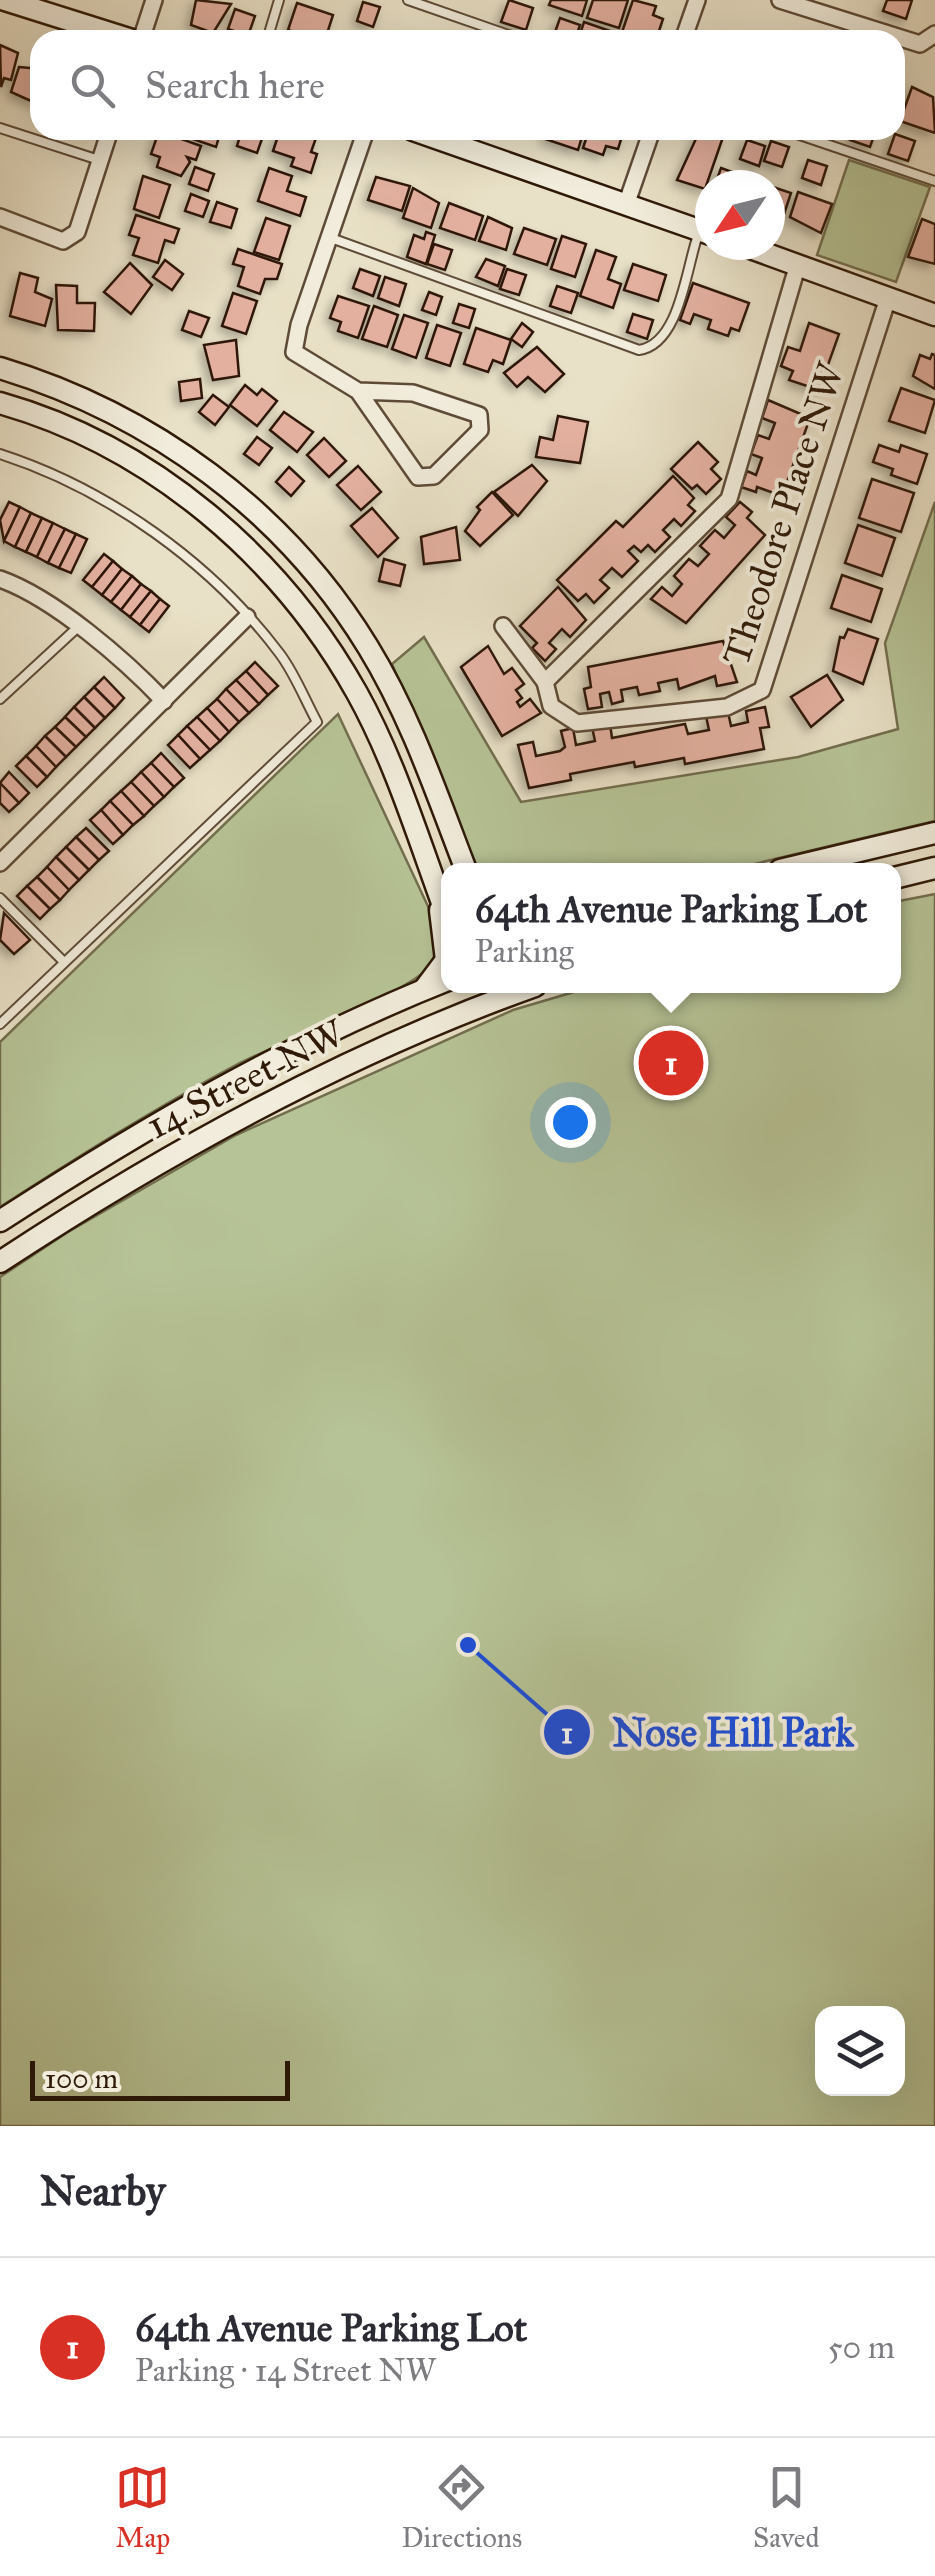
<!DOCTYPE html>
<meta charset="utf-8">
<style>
body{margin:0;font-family:"IM FELL Great Primer",serif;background:#f7f7f7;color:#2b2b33}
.controls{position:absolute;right:30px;bottom:30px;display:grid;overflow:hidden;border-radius:20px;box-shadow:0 10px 40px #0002}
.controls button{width:90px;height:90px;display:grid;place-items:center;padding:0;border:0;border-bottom:2px solid #e1e1e2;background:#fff;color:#2b2b33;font:50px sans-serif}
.compass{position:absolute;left:695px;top:170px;width:90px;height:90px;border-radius:50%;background:#fff;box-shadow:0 10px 40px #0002;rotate:235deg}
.scale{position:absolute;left:30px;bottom:25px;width:260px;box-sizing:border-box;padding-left:10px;border:5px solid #2f1907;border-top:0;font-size:28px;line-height:35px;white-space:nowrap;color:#2f1907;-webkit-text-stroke:8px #f1ecdb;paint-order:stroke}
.you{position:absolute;left:570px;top:1122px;width:35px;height:35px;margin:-25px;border:8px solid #fff;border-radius:50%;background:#1a73e8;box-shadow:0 0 0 15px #1a73e833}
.badge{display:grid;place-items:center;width:65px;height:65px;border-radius:50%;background:#d93025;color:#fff;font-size:32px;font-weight:700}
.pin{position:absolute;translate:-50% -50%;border:5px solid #fff;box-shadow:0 2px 10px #0006}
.popup{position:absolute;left:441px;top:863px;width:460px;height:130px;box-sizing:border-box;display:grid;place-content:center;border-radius:20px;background:#fff;filter:drop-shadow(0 2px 8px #0005);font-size:32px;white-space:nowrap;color:#7c7c81}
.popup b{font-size:38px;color:#2b2b33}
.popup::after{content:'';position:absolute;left:50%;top:100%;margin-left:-20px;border:20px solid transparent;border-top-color:#fff}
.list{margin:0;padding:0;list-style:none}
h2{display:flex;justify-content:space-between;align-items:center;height:130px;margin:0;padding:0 40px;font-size:42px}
h2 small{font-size:32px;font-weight:400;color:#7c7c81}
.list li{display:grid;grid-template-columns:65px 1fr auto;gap:30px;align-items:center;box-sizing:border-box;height:180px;padding:0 40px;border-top:2px solid #e1e1e2}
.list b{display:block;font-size:38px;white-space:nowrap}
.list p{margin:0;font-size:32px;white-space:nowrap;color:#7c7c81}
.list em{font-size:32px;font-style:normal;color:#7c7c81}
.icon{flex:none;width:55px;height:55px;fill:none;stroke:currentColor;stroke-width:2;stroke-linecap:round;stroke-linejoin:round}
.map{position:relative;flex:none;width:935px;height:2126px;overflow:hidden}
.search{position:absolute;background:#fff;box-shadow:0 10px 40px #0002;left:30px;right:30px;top:30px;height:110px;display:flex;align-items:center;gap:25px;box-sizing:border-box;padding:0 35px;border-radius:30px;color:#7c7c81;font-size:38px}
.sheet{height:310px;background:#fff}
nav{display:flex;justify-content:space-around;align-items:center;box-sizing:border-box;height:140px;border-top:2px solid #e1e1e2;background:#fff;font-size:28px;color:#7c7c81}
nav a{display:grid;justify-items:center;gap:5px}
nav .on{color:#d93025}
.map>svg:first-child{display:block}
.green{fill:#b6c396;stroke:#726e4e;stroke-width:2.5;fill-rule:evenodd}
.building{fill:#e3b0a0;stroke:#2f1907;stroke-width:2.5;filter:url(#shadow)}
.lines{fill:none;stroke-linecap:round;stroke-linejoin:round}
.lane-casing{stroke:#5e4b37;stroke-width:12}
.street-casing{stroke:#5e4b37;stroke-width:20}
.secondary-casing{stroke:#2f1907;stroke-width:25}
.lane{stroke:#f1ecdb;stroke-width:8}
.street{stroke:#f1ecdb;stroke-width:15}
.secondary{stroke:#f1ecdb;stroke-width:20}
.labels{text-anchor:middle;stroke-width:8;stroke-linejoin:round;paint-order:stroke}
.street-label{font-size:38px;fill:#2f1907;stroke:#f1ecdb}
.leader{fill:none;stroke:#1d4ed8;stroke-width:4}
.callout-dot{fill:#1d4ed8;stroke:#f1ecdb;stroke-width:4}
.mark-label{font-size:30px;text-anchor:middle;font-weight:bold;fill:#fff}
.callout-label{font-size:40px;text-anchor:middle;font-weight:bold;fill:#1d4ed8;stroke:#f1ecdb;stroke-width:8;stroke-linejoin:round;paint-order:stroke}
</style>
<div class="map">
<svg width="935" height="2126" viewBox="0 0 935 2126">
<defs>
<filter id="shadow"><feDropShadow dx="-4.5" dy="4.5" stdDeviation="5" flood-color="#0004"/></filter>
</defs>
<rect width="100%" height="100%" fill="#e9e1c7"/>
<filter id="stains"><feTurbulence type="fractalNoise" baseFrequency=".002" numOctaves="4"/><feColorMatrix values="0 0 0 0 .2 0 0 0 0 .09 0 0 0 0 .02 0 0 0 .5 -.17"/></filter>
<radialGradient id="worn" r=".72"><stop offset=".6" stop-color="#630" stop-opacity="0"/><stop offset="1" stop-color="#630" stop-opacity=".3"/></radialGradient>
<g class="green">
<polygon points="849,160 930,187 896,282 817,255"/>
<polygon points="935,502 935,821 729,870 478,870 392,664 424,637 521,802 798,757 898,729 885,643"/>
<path d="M338,714L433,917C435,936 440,953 428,968C407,993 274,1045 236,1065C155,1108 78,1157 0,1207V1042Z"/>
<path d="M935,894V2126H0V1277L68,1232L236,1135L513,1010L594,986H894V902ZM822,2014H898V2088H822Z"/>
</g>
<g class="building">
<polygon points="196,0 231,4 213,33 191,25"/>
<polygon points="509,0 533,8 526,30 501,22"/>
<polygon points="551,0 587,0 582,16 549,5"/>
<polygon points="593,0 628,0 619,28 587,18"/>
<polygon points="633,0 656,6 653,15 663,19 656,40 622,32"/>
<polygon points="887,0 912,0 906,19 883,11"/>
<polygon points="363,2 380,7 373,27 357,21"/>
<polygon points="297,3 333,15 325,40 303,40 302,35 288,30"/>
<polygon points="235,9 255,16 248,36 228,29"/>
<polygon points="560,18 580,25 575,40 553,38"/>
<polygon points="584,22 613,32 610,40 578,40"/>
<polygon points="0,45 18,53 11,80 4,78 1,87"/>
<polygon points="19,67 40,69 40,105 11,92"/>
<polygon points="912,87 933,97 935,133 900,121"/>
<polygon points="167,130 221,130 216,147"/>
<polygon points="242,130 264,133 257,153 237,146"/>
<polygon points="280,130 316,138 311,152 317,154 311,173 291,166 294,158 273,151"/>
<polygon points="548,130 584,130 578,150 545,139"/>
<polygon points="589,130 624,130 618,149 606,146 603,155 583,148"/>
<polygon points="700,130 723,137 705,189 677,180"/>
<polygon points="853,130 876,130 870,147 850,140"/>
<polygon points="159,131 201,146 196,160 187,157 190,162 181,176 157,167 160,157 151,154"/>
<polygon points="895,134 915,141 908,161 888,154"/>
<polygon points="747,140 765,146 759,166 740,159"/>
<polygon points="771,141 789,147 782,167 764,161"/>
<polygon points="808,160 827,166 821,185 802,178"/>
<polygon points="195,167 214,174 208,191 189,184"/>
<polygon points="269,168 292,176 287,191 306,197 300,216 258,201"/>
<polygon points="721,168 754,180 752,185 715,185"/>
<polygon points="143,176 170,185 159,218 134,209"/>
<polygon points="376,177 410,186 402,211 368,200"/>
<polygon points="770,186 791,193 783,217 770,212"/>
<polygon points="413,188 439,203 431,228 403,218"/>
<polygon points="798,192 832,204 821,233 790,217"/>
<polygon points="191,194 209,201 203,217 185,211"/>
<polygon points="217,202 237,209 231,228 210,222"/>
<polygon points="449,203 483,216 475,240 440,228"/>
<polygon points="136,215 179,229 174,243 165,240 158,263 133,255 139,238 129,235"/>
<polygon points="488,217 512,228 506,250 479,241"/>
<polygon points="266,218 290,226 279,260 254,252"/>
<polygon points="922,219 935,224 935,264 908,257"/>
<polygon points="524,228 556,239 547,265 514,254"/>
<polygon points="426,232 435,235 426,264 407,257 414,235 424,239"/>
<polygon points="562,236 586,244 575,277 551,269"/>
<polygon points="434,244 452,250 445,270 427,264"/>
<polygon points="238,249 282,264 277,279 265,279 260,294 238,286 244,267 233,264"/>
<polygon points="596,250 616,257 608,279 621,284 613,308 580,296"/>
<polygon points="486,259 505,266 498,286 476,277"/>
<polygon points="165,260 183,274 172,290 153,277"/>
<polygon points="130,263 152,285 131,314 104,292"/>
<polygon points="633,264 666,275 658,301 624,290"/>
<polygon points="360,269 380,276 373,296 353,288"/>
<polygon points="507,269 526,275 519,295 500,289"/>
<polygon points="20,273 38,278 35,292 52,299 45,326 10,316"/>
<polygon points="385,277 406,284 399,306 378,298"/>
<polygon points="693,283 749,303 739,331 731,328 728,336 708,329 711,320 694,314 690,324 680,320"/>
<polygon points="56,285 77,286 77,303 95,303 94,331 58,330"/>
<polygon points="557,286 578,293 571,313 550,306"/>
<polygon points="429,292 442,297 436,315 422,310"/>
<polygon points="233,293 257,301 246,334 222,326"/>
<polygon points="338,296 369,306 358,338 338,331 341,322 330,318"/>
<polygon points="459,304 475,309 469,328 453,323"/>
<polygon points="374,306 398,315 387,347 362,339"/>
<polygon points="189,311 209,318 201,337 182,330"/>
<polygon points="633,314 653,320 647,339 627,332"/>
<polygon points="404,315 428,323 416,358 392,349"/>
<polygon points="522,323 533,332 522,347 511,339"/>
<polygon points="809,323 839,334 819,390 789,380 793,371 781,366 788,347 800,351"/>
<polygon points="437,325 461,333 450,366 426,358"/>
<polygon points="476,328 511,340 503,364 493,360 488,372 464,364"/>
<polygon points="236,340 239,376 213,380 204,345"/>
<polygon points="537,347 564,374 545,392 528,377 517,387 504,373"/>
<polygon points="932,354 935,355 935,389 913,376 920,355 930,359"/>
<polygon points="200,379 202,398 181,401 179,382"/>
<polygon points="245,385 257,395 262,389 277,401 257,426 230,405"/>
<polygon points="901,388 935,400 925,433 889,421"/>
<polygon points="213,395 229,407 215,425 199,412"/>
<polygon points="768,400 810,418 782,496 757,487 756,492 741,487 747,471 756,475 762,458 751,454 758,435 769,439 775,423 762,418"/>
<polygon points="284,412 313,432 297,452 270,430"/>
<polygon points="558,416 588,422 580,463 536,457 540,437 553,440"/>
<polygon points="257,437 272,448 259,465 244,454"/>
<polygon points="324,438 346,461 329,477 307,455"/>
<polygon points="698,442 718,462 711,469 721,479 706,494 697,485 692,489 671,469"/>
<polygon points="879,445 899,452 901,445 927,454 917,484 891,475 893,469 873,462"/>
<polygon points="532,465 547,481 518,516 494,492"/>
<polygon points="358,466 381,492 361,510 337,485"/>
<polygon points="289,467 304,481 291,496 276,482"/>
<polygon points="673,476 694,498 688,505 695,511 681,526 674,519 663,530 670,537 655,552 648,545 641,552 634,546 628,551 638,561 622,577 612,568 600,580 609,588 594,603 586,594 578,601 557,580 616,521 623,527"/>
<polygon points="872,479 914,493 901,532 859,518"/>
<polygon points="492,492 513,515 480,546 465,531 480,510 477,507"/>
<polygon points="9,502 20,507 4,541 0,520"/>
<polygon points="740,502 752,512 747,518 765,535 686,623 651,599 662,587 672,596 682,584 674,576 689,559 698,566 709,554 700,546 715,530 724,538 735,525 726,517"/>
<polygon points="20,507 31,513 15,547 4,541"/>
<polygon points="372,508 398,538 378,557 351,526"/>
<polygon points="31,513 42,518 26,552 15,547"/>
<polygon points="42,518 53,523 37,557 26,552"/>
<polygon points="53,523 65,529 48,563 37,557"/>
<polygon points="858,525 895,538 882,576 845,563"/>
<polygon points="456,527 460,560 424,564 421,537"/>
<polygon points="65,529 76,534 59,568 48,563"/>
<polygon points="76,534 87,539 71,573 59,568"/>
<polygon points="104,554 113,561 92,587 83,580"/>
<polygon points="384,559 405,565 400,586 379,581"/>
<polygon points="113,561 122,569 102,595 92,587"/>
<polygon points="122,569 132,576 111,602 102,595"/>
<polygon points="842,575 882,589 871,622 831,608"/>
<polygon points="132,576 141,584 121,610 111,602"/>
<polygon points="141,584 151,591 130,617 121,610"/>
<polygon points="558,587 586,620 570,637 562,629 549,643 556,649 545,661 532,648 537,643 520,626"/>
<polygon points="151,591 160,599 140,625 130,617"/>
<polygon points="160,599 169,606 149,632 140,625"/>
<polygon points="848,629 878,639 863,684 833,671 840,637 844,638"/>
<polygon points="723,641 737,682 717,686 715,676 679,689 677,679 658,683 660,691 639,695 637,687 621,690 623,701 612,704 609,692 600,694 602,707 588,709 584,689 591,687 588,667"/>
<polygon points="488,646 504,674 512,668 524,684 516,690 522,698 517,702 520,707 530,699 541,713 502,736 461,667"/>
<polygon points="255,662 278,686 268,695 246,671"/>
<polygon points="246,671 268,695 259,704 236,680"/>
<polygon points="827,675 843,700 811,727 791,697"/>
<polygon points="104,677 124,698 115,708 94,687"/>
<polygon points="236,680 259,704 249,713 226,689"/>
<polygon points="94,687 115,708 105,718 84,697"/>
<polygon points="226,689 249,713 239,722 217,699"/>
<polygon points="84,697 105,718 95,728 74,707"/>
<polygon points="217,699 239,722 229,732 207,708"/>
<polygon points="74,707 95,728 86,737 65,717"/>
<polygon points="765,707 769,727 760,728 764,749 685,764 684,758 635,767 634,762 570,774 571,780 529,788 518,745 533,742 536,756 560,751 565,747 561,731 573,728 576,745 595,741 592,727 610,724 612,738 685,724 688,734 709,730 706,716 728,712 731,726 748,722 746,711"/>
<polygon points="207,708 229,732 220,741 197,717"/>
<polygon points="65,717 86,737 76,747 55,727"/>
<polygon points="197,717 220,741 210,750 187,726"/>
<polygon points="187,726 210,750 200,759 178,735"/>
<polygon points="55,727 76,747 66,757 45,736"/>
<polygon points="178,735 200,759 190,768 168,745"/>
<polygon points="45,736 66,757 56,767 36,746"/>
<polygon points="36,746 56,767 47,777 26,756"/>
<polygon points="161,753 184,778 174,787 151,763"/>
<polygon points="26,756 47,777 37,787 16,766"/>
<polygon points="151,763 174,787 164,797 141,772"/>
<polygon points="9,772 29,793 19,803 0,783"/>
<polygon points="141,772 164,797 154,806 131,782"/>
<polygon points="131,782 154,806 144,816 121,791"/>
<polygon points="0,783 19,803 9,812 0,803"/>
<polygon points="121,791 144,816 133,825 110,801"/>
<polygon points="110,801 133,825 123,835 101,810"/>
<polygon points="101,810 123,835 113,844 90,820"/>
<polygon points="86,828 109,851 99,860 76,837"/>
<polygon points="76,837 99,860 89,870 66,847"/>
<polygon points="66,847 89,870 79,880 56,857"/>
<polygon points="56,857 79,880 69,890 47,867"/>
<polygon points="47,867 69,890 60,900 37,877"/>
<polygon points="37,877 60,900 50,909 27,886"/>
<polygon points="27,886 50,909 40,919 17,896"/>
<polygon points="4,913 30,940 14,954 0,940"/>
</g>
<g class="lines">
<g class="lane-casing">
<g id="lane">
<polyline points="408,0 523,40"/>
<polyline points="267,40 279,0"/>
<polyline points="0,128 99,160"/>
<polyline points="785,130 935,181"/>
<path d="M331,238L639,350C680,344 686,268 698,235"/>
<path d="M0,454C108,489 212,563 280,654C295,674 305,700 317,722L0,1024"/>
<polyline points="0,699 78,627"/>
<polyline points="0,898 64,962"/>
</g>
</g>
<g class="street-casing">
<g id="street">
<polyline points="780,0 920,44 935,34"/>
<polyline points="141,40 154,0"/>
<polyline points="683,40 697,0"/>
<polyline points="626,205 652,130"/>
<polyline points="0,217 63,241 77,232 110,130"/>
<polyline points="358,391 413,393 479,415 480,430 434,476 418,477 358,391 294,352 299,325 366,130"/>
<path d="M0,579C54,598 125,660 164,701"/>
<polyline points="503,626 545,682 551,706 577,723 727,707 762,690 888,298"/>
<polyline points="545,682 729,499 798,264"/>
<polyline points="0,863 247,617"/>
</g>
</g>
<g class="secondary-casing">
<g id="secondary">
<polyline points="5,0 132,40"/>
<polyline points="413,130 710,234"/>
<polyline points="742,245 935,315"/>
<path d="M0,368C152,414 285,511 368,647C411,717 437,795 466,870"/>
<path d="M0,403C152,446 281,557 357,693C396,763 420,844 448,919"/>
<polyline points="780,870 935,833"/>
<polyline points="894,878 935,868"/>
<polyline points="425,988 446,960 440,910"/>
<path d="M0,1221C144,1128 289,1043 448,980"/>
<path d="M0,1262C167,1152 347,1053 535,986"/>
</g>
</g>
<use href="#lane" class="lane"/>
<use href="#street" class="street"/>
<use href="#secondary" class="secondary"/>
</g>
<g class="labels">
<g class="street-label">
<text transform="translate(783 514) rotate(-72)" y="13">Theodore Place NW</text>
<text transform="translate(245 1079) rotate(-27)" y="13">14 Street NW</text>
</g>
</g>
<path class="leader" d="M468 1645L567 1732"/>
<g class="callout-dot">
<circle cx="468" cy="1645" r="10"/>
<circle cx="567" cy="1732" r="25"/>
</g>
<g class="mark-label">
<text x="567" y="1743">1</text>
</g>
<g class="callout-label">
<text x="733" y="1746">Nose Hill Park</text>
</g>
<rect width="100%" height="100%" filter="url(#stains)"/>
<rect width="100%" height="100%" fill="url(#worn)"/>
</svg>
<div class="controls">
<button><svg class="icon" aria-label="layers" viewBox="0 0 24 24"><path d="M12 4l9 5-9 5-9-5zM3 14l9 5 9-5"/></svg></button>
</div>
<svg class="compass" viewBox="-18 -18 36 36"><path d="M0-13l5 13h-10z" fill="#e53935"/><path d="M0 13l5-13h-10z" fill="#7c7c81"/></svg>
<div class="scale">100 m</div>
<div class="you"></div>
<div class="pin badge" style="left:671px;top:1063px">1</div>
<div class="popup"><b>64th Avenue Parking Lot</b>Parking</div>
<div class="search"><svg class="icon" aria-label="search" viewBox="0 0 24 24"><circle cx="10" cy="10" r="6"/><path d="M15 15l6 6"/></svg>Search here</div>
</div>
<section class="sheet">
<h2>Nearby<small></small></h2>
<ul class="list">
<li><span class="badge">1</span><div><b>64th Avenue Parking Lot</b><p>Parking · 14 Street NW</p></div><em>50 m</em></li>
</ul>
</section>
<nav>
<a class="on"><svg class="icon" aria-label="map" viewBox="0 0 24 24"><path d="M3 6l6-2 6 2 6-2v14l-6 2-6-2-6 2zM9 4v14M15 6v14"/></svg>Map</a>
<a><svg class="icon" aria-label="directions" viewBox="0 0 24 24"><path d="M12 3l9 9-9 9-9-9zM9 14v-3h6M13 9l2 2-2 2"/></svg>Directions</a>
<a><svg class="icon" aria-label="saved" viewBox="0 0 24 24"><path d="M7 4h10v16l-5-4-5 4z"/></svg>Saved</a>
</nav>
